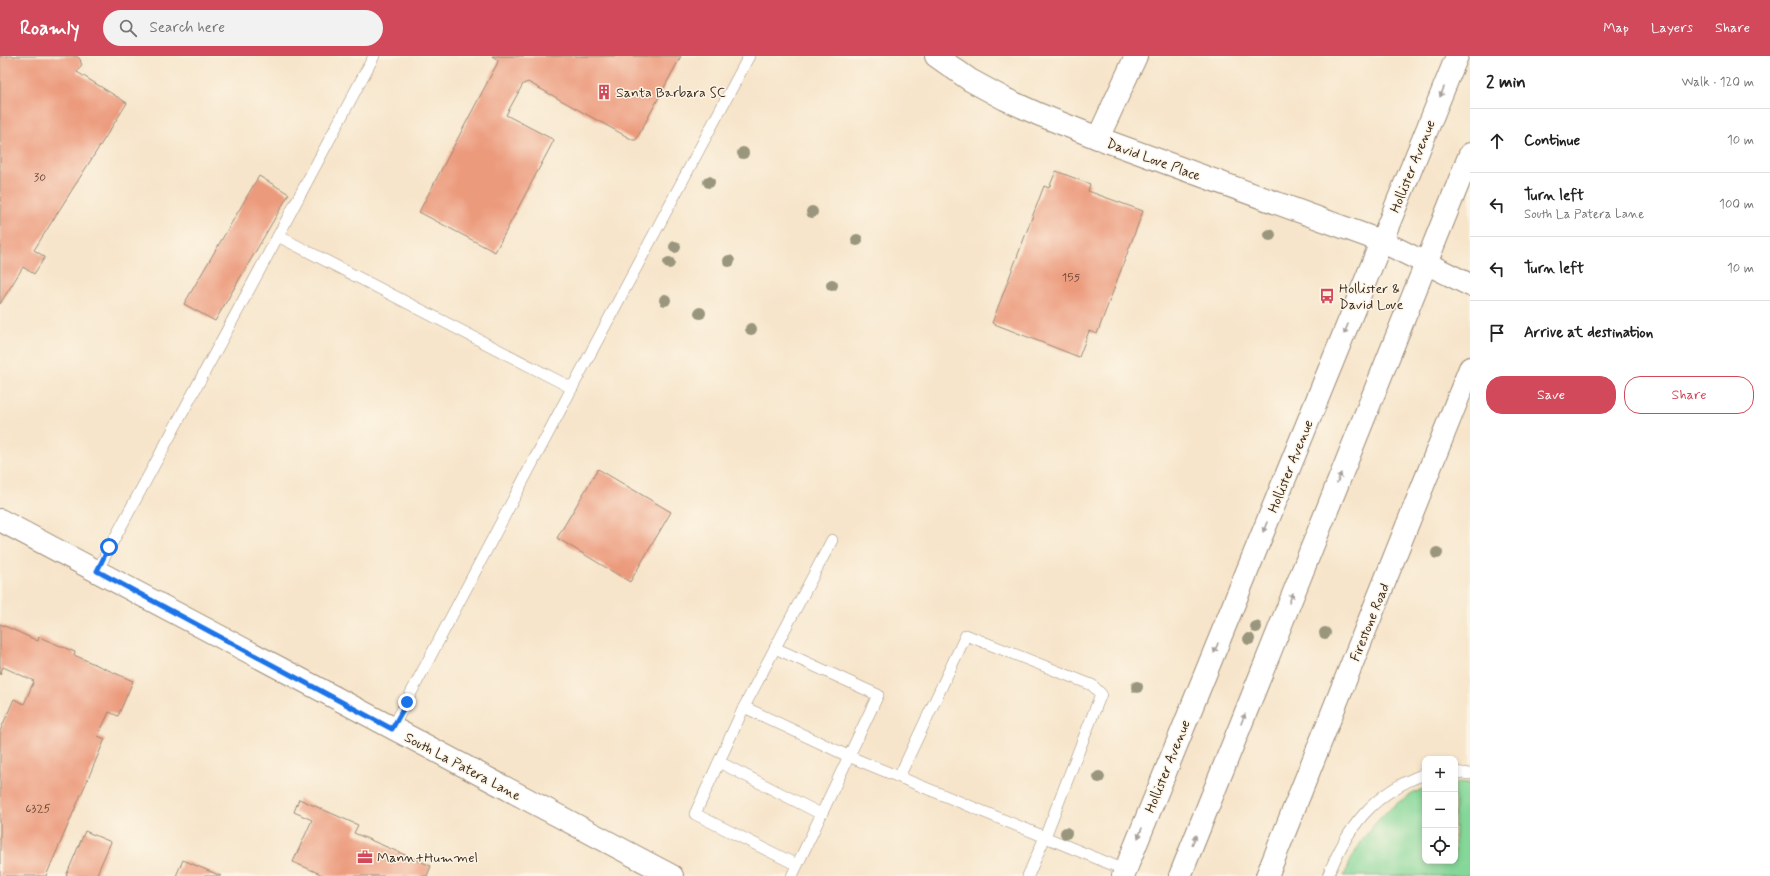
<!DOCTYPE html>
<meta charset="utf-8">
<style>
body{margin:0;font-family:Mynerve,sans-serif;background:#f2f2f2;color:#222}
.controls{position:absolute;right:12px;bottom:12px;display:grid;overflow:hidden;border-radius:8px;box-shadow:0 2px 6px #0003}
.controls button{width:36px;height:36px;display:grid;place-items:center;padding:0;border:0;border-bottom:1px solid #e0e0e0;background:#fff;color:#222;font:20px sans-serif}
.stop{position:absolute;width:12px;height:12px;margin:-9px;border:3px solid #1a73e8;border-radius:50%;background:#fff}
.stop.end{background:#1a73e8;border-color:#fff;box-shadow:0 1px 4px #0008}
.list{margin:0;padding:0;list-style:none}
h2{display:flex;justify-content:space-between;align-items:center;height:52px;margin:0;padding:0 16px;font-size:17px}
h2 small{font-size:13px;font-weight:400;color:#767676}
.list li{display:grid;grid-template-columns:26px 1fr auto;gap:12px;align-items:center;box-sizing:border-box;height:64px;padding:0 16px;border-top:1px solid #e0e0e0}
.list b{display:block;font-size:15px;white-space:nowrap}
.list p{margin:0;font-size:13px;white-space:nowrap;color:#767676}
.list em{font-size:13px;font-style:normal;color:#767676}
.actions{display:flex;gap:8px;padding:12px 16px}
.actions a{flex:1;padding:9px 0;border:1px solid #d1495b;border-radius:16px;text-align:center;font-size:14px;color:#d1495b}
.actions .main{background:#d1495b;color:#fff}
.icon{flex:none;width:22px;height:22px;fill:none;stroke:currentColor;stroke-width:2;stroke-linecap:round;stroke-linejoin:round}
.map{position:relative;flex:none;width:1470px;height:820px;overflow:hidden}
header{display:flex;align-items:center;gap:24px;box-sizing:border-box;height:56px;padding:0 20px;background:#d1495b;color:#fff}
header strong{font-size:19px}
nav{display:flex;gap:22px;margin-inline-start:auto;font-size:14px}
.search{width:280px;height:36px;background:#f2f2f2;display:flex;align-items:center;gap:10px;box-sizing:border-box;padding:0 14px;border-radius:22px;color:#767676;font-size:15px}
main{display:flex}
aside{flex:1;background:#fff}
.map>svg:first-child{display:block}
.green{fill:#84d799;stroke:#60805c}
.building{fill:#ec9a7c}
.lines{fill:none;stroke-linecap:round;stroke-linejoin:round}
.lane-casing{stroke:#998874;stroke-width:12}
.street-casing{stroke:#998874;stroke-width:24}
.secondary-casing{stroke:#998874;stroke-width:24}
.lane{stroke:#fff;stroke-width:11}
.street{stroke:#fff;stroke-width:22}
.secondary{stroke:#fff;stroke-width:22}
.tree{fill:#9a967d}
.oneway{fill:#a79f9a}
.route{stroke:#1a73e8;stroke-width:5}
.labels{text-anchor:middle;stroke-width:3;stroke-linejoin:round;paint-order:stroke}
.number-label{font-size:12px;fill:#674636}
.poi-label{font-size:14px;fill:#3b2a1e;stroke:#fcf5e5;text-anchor:start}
.street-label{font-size:14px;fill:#3b2a1e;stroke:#fcf5e5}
</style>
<header>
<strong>Roamly</strong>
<div class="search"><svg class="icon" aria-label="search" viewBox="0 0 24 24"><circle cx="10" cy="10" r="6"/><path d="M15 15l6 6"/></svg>Search here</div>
<nav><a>Map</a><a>Layers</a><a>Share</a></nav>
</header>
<main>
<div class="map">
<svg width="1470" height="820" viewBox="0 0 1470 820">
<rect width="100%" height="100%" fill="#fcf5e5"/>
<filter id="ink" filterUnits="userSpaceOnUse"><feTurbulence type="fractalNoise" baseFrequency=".025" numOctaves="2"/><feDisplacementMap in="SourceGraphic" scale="8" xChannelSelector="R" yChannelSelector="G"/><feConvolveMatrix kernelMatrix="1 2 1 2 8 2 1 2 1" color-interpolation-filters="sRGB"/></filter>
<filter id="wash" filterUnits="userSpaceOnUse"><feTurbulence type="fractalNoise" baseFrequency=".012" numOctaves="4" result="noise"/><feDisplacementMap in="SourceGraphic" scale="16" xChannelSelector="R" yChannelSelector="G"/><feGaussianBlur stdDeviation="0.9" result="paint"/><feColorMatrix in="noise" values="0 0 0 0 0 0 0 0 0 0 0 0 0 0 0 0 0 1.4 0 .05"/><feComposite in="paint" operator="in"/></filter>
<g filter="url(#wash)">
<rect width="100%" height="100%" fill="#f7e5cb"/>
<path class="green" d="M1455,726L1470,727V820H1344C1360,780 1385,748 1425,732V805H1455Z"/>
<g id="blocks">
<g class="building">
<polygon points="0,0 76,0 79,2 81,5 80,6 82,8 77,16 127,47 34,194 45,201 34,218 23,211 0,248"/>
<polygon points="492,0 681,0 636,84 633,84 528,26 523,28 506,59 554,84 495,196 419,156 497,8 498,4"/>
<polygon points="1056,115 1090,128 1088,135 1143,155 1097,278 1089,275 1079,301 992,267 1044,130 1049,132"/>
<polygon points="259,120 289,138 215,265 184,248"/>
<polygon points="598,413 671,456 630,526 557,482"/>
<polygon points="0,568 38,585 39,581 75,596 74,599 133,625 118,660 109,656 98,680 105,683 46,820 0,820 0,675 14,643 24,648 34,625 3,611 0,619"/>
<polygon points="299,743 358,769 354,777 431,810 427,820 325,820 293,806 312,764 294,756"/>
<polygon points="85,775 111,786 96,820 66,820"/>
<polygon points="183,804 221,820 176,820"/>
</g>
</g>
</g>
<g filter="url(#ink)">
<use href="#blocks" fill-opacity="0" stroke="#998874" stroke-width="1"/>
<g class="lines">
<g class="lane-casing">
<g id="lane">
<polyline points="374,0 278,180 572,332 749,0"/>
<polyline points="97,515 278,180"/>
<polyline points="775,592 744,651 695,758 797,809"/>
<polyline points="744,651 848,700 1045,781 1101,638 1092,629 966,579 899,721"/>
<polyline points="392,673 572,332"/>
<polyline points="719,706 821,758"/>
<polyline points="1455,716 1470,718"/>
<polyline points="792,820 878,639 775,592 832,484"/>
<polyline points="1028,820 1045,781 1125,814"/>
<path d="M1328,820C1347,771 1374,736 1425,718"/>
</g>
</g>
<g class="street-casing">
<g id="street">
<polyline points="936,0 970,24 1005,43 1038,58 1098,82 1381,185 1470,229"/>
<polyline points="1098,82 1136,0"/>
<polyline points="0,464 672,820"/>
<polyline points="1267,820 1470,312"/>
</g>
</g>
<g class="secondary-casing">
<g id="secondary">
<polyline points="1123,820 1457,0"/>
<polyline points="1180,820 1470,98"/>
</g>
</g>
<use href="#lane" class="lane"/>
<use href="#street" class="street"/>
<use href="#secondary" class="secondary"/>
</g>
<g class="tree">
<circle cx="743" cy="97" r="6"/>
<circle cx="709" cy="126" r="6"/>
<circle cx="812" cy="156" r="6"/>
<circle cx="1270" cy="179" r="6"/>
<circle cx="857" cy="184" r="6"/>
<circle cx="675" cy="191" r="6"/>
<circle cx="729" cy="205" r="6"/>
<circle cx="669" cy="207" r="6"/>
<circle cx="832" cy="229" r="6"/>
<circle cx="665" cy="244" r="6"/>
<circle cx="700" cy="257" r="6"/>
<circle cx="751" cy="273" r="6"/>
<circle cx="1437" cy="497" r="6"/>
<circle cx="1256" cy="571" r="6"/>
<circle cx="1325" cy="577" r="6"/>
<circle cx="1249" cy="583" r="6"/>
<circle cx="1137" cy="631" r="6"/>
<circle cx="1099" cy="721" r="6"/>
<circle cx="1066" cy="777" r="6"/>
</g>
<defs><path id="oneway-solid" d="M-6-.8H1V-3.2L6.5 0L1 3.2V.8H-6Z"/></defs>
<g class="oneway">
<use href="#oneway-solid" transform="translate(1442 36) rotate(112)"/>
<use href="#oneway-solid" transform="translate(1346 273) rotate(112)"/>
<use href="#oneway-solid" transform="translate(1339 422) rotate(-68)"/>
<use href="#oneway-solid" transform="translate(1265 471) rotate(112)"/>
<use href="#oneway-solid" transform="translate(1291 542) rotate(-68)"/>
<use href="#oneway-solid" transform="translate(1216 592) rotate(112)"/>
<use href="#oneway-solid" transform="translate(1243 663) rotate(-68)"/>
<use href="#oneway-solid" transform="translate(1140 777) rotate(112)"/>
<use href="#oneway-solid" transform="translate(1194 784) rotate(-68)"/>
</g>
</g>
<g class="lines" filter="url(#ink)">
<polyline class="route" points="109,491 97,515 392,673 407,646"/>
</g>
<defs>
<g id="building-bare" transform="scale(1.2)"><path d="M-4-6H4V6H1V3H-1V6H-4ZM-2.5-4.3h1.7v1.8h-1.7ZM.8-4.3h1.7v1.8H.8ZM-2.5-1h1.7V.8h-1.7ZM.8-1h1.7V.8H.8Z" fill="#d1495b" stroke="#fcf5e5" stroke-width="2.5" paint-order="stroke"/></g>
<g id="bus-bare" transform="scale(1.2)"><path d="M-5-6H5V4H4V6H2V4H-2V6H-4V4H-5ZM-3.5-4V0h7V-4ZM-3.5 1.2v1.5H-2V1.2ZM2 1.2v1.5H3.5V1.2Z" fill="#d1495b" stroke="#fcf5e5" stroke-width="2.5" paint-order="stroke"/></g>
<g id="office-bare" transform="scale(1.2)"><path d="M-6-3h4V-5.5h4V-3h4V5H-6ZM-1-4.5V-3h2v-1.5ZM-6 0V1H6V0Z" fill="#d1495b" stroke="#fcf5e5" stroke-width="2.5" paint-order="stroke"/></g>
</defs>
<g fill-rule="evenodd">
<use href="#building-bare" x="604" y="36"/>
<use href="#bus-bare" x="1327" y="240"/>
<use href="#office-bare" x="365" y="801"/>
</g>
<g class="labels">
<g class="number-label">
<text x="40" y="125">30</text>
<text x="1071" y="225">155</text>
<text x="38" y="756">6325</text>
</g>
<g class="poi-label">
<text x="616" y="41">Santa Barbara SC</text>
<text x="1339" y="237">Hollister &amp;<tspan x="1339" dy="16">David Love</tspan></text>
<text x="377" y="806">Mann+Hummel</text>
</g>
<g class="street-label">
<text transform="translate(1154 103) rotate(20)" y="5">David Love Place</text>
<text transform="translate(1412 110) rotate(-68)" y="5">Hollister Avenue</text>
<text transform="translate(1290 410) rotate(-68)" y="5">Hollister Avenue</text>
<text transform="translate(1369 566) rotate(-68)" y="5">Firestone Road</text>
<text transform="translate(463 710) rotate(28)" y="5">South La Patera Lane</text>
<text transform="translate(1167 710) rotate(-68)" y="5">Hollister Avenue</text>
</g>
</g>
</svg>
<div class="controls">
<button>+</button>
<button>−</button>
<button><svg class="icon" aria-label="locate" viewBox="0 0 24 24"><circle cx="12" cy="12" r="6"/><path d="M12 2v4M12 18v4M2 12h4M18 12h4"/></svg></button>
</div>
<div class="stop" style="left:109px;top:491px"></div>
<div class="stop end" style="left:407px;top:646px"></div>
</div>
<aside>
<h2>2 min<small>Walk · 120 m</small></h2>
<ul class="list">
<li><svg class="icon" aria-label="ahead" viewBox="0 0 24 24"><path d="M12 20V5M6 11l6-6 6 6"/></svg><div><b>Continue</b></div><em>10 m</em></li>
<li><svg class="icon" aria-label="left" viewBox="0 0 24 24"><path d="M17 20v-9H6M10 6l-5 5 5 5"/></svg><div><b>Turn left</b><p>South La Patera Lane</p></div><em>100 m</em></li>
<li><svg class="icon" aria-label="left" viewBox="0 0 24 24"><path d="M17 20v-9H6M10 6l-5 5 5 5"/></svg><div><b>Turn left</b></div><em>10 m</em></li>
<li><svg class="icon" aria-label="arrive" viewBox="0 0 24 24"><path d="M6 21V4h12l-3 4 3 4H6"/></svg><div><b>Arrive at destination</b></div></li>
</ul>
<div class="actions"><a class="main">Save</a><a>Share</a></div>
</aside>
</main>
